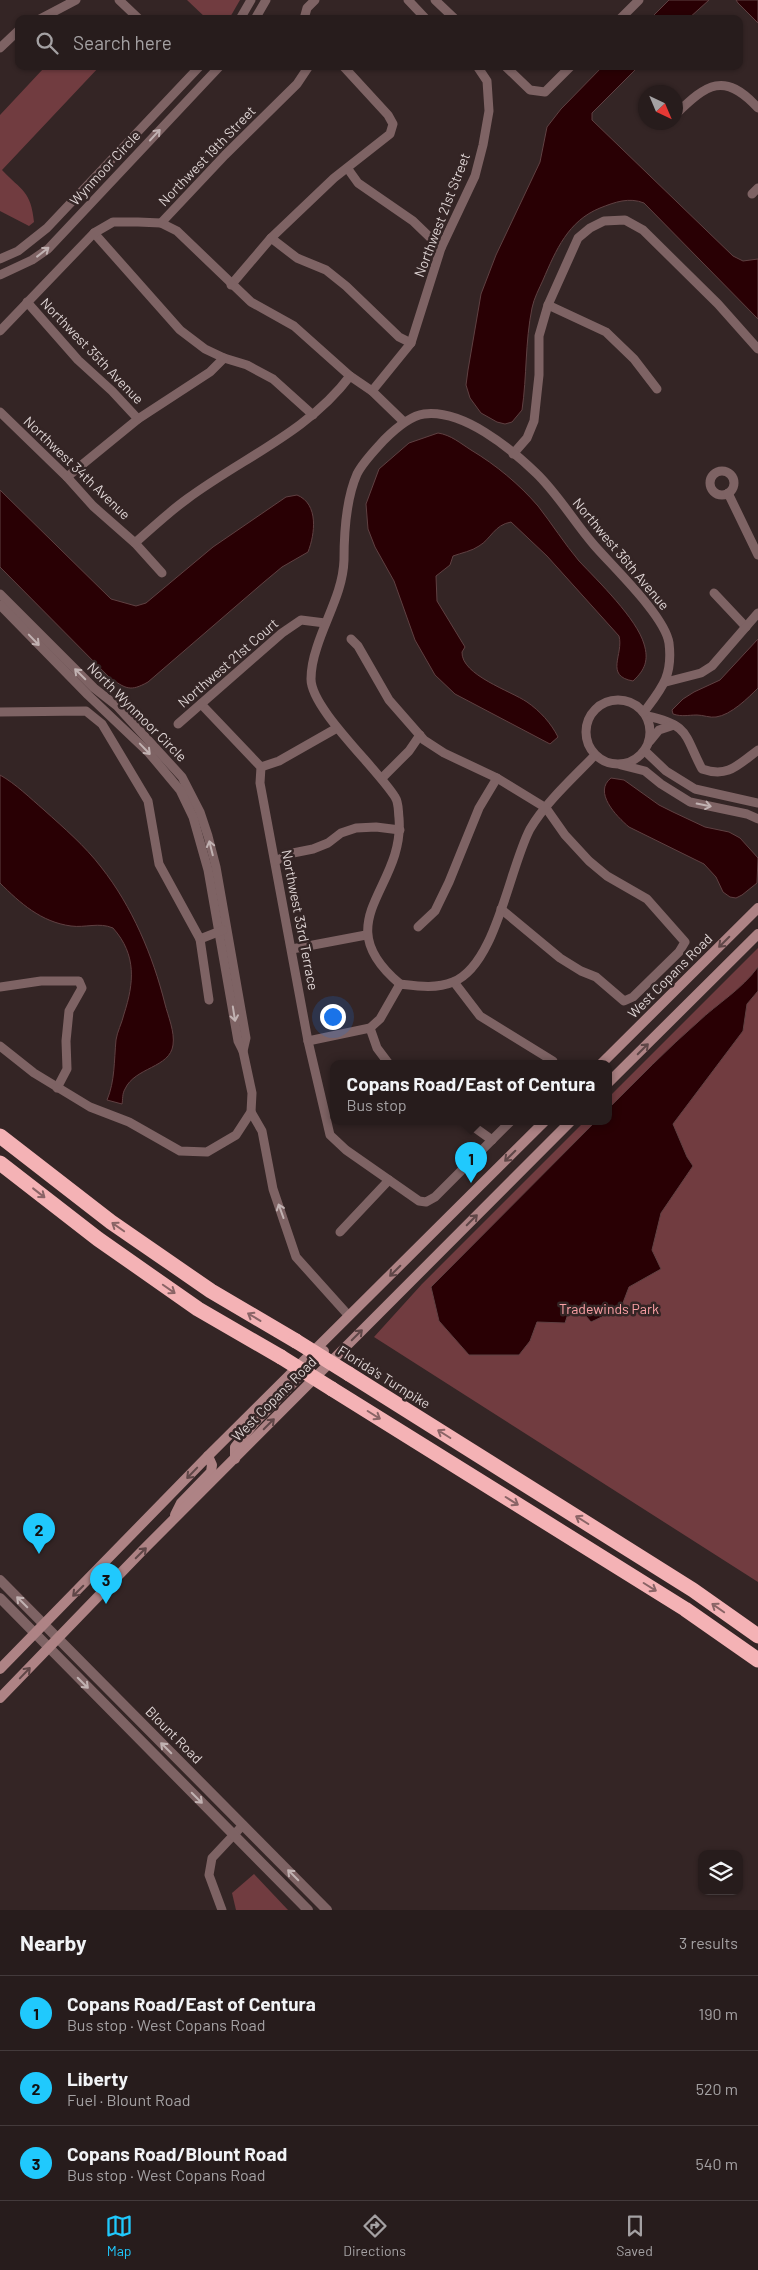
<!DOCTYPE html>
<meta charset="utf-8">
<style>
body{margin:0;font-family:Barlow,sans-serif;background:#332929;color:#f1f3f6}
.controls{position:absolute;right:15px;bottom:15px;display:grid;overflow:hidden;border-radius:10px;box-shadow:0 1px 4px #0004}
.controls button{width:45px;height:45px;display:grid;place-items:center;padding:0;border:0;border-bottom:1px solid #433a3b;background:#271c1c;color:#f1f3f6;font:25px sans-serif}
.compass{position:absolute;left:638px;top:85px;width:45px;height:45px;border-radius:50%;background:#271c1c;box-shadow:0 1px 4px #0004;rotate:136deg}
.you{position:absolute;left:332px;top:1016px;width:18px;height:18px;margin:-12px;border:4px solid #fff;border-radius:50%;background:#1a73e8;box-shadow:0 0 0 8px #1a73e833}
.badge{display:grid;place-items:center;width:32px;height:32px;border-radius:50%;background:#20c9fd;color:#111;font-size:16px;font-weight:700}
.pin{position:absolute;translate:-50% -41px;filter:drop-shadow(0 1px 2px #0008)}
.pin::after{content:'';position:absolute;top:26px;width:18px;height:15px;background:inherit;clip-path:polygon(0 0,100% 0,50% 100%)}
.popup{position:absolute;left:330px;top:1060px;width:282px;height:65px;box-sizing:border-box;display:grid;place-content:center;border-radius:10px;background:#271c1c;filter:drop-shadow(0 1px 4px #0005);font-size:16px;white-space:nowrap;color:#a4a1a3}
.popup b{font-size:19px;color:#f1f3f6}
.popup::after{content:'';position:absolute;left:50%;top:100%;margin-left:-10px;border:10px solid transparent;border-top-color:#271c1c}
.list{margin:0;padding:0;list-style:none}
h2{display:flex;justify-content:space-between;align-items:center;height:65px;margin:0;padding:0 20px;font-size:21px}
h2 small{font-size:16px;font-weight:400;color:#a4a1a3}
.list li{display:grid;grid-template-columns:32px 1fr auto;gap:15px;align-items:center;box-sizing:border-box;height:75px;padding:0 20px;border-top:1px solid #433a3b}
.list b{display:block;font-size:19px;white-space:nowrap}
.list p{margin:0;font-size:16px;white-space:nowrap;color:#a4a1a3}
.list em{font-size:16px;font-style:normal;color:#a4a1a3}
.icon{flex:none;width:28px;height:28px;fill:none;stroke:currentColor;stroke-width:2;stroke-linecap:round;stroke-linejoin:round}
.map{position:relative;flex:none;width:758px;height:1910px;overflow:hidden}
.search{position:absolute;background:#271c1c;box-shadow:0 1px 4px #0004;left:15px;right:15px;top:15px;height:55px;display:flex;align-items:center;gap:12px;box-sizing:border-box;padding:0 18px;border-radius:10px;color:#a4a1a3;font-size:19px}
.sheet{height:290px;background:#271c1c}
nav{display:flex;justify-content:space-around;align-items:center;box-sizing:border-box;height:70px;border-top:1px solid #433a3b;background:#271c1c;font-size:14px;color:#a4a1a3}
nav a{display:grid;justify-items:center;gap:2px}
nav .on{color:#20c9fd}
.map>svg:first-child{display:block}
.green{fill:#713c40}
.water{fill:#290004;stroke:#5f4042}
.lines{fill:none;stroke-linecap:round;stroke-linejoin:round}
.minor{stroke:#7e6364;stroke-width:9}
.tertiary{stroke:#7e6364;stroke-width:10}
.secondary{stroke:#ae8385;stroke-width:10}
.motorway{stroke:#f4b2b5;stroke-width:15}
.motorway-bridge{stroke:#f4b2b5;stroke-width:15}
.oneway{stroke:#c1b2b2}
.oneway2{stroke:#5f4647}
.oneway3{stroke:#8a6466}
.labels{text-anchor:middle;stroke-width:5;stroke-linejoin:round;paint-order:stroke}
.street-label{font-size:14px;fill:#ded4d4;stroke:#342525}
.park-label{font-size:14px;fill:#fba1a6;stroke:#342525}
</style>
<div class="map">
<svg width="758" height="1910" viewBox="0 0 758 1910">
<rect width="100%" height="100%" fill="#342525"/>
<g class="green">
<polygon points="187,0 240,0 229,19 207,19"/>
<path d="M49,66H100L2,170C22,191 31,191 34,222L29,226L0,211V115L43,69Z"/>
<polygon points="758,948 758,1582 374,1337 422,1284 584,1122 608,1122 609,1097"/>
<polygon points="254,1874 288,1910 236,1910 232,1893"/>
</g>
<g class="water">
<polygon points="669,0 709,0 688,19 650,19"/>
<polygon points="736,0 758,0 758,23 738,3"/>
<path d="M603,66H639L592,113V120L733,256L743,261L758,259V319L644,203C629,197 615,202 600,208C568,221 556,250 543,280C539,289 534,298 532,308C525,342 527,376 522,410L512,422L505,424L497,422L481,413L470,398L466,385L468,370L481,294L496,255L540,162L547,127L561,109Z"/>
<path d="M438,433C451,435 460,443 471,450C496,465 519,484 538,506C552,524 564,543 579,561C598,581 637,619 644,644C649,660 645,670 633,681C604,676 624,654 619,636L547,556L511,522C494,525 491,539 479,546C472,551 461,553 453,556L450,565L436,576L437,601L465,647L462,652C461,675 511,691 527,702C540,711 551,723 558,737L550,744L455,694L435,675L415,640L394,581L375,547L368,529L366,504L379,469L409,443Z"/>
<path d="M0,490L111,599L136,606L146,603L213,547L286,497L297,495C319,504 315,534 308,552L282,567L264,582L148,682C130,692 126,689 109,677L0,567Z"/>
<path d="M758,639V688C748,698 731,715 716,717C710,718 703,715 697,715C688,715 682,717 673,714L672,710L683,699L694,692L720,680Z"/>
<path d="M0,775C16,784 30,798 44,810C64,828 85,846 101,867C132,906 153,956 165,1004C168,1016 175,1032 173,1045C170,1068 135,1067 125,1089C122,1094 123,1099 122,1104L107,1100C115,1081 114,1061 116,1040C117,1032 122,1023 124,1014C134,983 137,955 113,928C99,922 85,928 71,926C41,922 20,903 0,883Z"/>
<path d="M611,778L624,780L659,805L673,812L705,827L729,832L740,838L758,858L757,883L742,895L736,898L730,897L723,892L716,877L704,864L629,827C616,816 593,792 611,778Z"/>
<path d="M758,967V991L747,1004L743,1031L673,1124L687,1157L693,1166L661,1213L652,1250L661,1269L629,1287L621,1308L591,1322L585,1315L568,1314L565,1323L537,1322L530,1341L519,1355H469L439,1321L431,1287L595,1122H608L609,1108C638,1079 667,1049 698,1022C718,1003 741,990 758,967Z"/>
</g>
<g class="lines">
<g class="minor">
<polyline points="119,0 139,19"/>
<polyline points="408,0 426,19"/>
<polyline points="435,0 455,19"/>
<polyline points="40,19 76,0"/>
<polyline points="240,19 251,0"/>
<polyline points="255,19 266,0"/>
<polyline points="304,19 307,8 315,0"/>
<polyline points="620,19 639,0"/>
<polyline points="0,48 19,30"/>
<polyline points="505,66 530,90 545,92 571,66"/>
<path d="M676,114C707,84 724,71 758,108"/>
<polyline points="348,169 358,183 413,221 441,248"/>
<polyline points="752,194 758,188"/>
<polyline points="161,223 225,155 297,84 309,66"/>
<polyline points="94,233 180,330 205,349 224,358 247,365 273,379 313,415"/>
<polyline points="271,238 297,258 326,270 346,286 399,337 411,343"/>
<polyline points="0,259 18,251 47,228 200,66"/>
<polyline points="0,275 32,260 48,249 220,66"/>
<polyline points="231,285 271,238 334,178 390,134 393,124 388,115 343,66"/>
<polyline points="27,302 78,360 112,391 138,419"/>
<polyline points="548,305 606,332 634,359 657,389"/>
<polyline points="0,331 94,233 113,222 138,222 161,223 177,231 251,302 294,326 350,376 372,391 404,422"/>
<polyline points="372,391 411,343 441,248 475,176 483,145 489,111 487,81 477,66"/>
<polyline points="0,412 67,477 93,506 135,543 162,573"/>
<polyline points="513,454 527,438 534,421 539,375 539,336 548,305 578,238 590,228 604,221 625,220 643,230 718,304 758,349"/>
<circle cx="722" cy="483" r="12"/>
<polyline points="67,477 138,419 210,372 224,358"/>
<polyline points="728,493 758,555"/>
<path d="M135,543C152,528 169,512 187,499C242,458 308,432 350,376"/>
<polyline points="714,593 746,627"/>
<polyline points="0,594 94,688 117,706 182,777 200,812 208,836 216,867 246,1038 243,1051"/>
<polyline points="0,605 88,695 149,753 180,790 193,817 208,870 238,1041 243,1051 252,1093 251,1112 236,1135 207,1152 180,1151 129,1122 90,1107 34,1073 0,1046"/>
<polyline points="351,639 358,646 389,700 424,740 444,753 497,778 546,808 565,835 589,861 607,876 647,899 685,942 679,952 633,997 624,1001 596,977 581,971 560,958 501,909"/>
<polyline points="666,682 701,673 712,666 758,613"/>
<circle cx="618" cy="732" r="32"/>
<polyline points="201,704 261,767 260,783 308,1041 330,1135 346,1150 419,1201 426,1202 435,1197 510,1122"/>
<polyline points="0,712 86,711 102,724 148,801 159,864 200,939 223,930"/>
<path d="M647,716C690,725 684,735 702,769C728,778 738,765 758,750"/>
<polyline points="178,724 282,633 301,620 325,623"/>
<polyline points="650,741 659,730 674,725"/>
<polyline points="645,751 666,771 695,789 758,803"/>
<polyline points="621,765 645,771 661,784 690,802 747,814 758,819"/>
<polyline points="261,767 279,761 337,728"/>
<polyline points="382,778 409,751 420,735"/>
<polyline points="275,861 293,853 313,849 328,843 341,833 356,828 376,827 400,830"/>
<polyline points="418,927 435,911 449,882 479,808 497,778"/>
<polyline points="200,939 209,1000"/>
<polyline points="292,949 366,935"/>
<polyline points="454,982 480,1016 553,1061 553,1064"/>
<path d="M400,984C325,921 405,889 399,818C398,810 399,803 395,797C377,768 311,709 311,679C311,669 314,656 317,647C326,618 343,591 344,560C344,532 346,499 357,474C363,462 375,450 384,440C394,430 409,416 424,414C463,409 510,448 536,473C558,494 574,522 594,545C613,567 665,616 669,643C673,676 662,688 644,712"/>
<polyline points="0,987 41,981 79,981 82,988 69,1011 66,1041 67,1069 57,1088"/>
<polyline points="370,1028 377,1048 389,1064"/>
<path d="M308,1041L370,1028L380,1019L400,984C417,986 436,989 453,982C496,965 509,869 530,829C546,802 573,778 595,755"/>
<polyline points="251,1112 262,1131 273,1189 296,1257 349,1316"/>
<polyline points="467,1122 492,1140"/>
<polyline points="340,1232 389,1180"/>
<polyline points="222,1910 209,1875 212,1858 243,1825"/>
</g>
<g class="tertiary">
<polyline points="0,1580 327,1910"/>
<polyline points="0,1598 308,1910"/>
</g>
<g class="secondary">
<polyline points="601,1064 758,908"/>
<polyline points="608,1083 758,934"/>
<polyline points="235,1459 235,1447 255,1422 324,1351"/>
<polyline points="175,1515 181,1503 211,1472 212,1465 208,1456"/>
<polyline points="0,1669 208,1456 544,1122"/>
<polyline points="0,1698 143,1550 570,1122"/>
</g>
<g class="motorway">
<polyline points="0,1136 111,1222 211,1291 296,1341"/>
<polyline points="0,1163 98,1239 198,1309 281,1357"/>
<polyline points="349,1374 693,1590 758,1636"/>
<polyline points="332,1389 685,1609 758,1660"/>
</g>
<g class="motorway-bridge">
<polyline points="296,1341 349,1374"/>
<polyline points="281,1357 332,1389"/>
</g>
</g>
<defs><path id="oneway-shaft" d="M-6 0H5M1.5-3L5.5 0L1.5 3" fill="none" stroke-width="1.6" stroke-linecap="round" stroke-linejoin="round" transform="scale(1.25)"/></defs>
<g class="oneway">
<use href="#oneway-shaft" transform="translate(155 135) rotate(-47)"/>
<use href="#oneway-shaft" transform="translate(43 252) rotate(-38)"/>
<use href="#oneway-shaft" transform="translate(34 640) rotate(46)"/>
<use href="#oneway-shaft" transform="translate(80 674) rotate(-135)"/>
<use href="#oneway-shaft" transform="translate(145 749) rotate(46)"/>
<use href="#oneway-shaft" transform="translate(704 805) rotate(11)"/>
<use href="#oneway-shaft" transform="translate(211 848) rotate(-104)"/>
<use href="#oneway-shaft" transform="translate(234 1014) rotate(81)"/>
<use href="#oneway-shaft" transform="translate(281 1211) rotate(-110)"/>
<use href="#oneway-shaft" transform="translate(22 1602) rotate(-135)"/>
<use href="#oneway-shaft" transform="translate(83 1683) rotate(45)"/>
<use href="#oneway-shaft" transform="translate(166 1748) rotate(-135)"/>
<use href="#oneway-shaft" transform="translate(197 1798) rotate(45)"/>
<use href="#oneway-shaft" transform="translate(293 1875) rotate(-135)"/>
</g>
<g class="oneway2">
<use href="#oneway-shaft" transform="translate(724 942) rotate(135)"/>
<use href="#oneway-shaft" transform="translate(643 1049) rotate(-45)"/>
<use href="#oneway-shaft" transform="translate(510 1156) rotate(135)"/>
<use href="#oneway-shaft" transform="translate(472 1220) rotate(-45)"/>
<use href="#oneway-shaft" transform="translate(395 1271) rotate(135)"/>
<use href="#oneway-shaft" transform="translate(357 1335) rotate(-45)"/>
<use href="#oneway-shaft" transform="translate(269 1424) rotate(-45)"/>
<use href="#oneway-shaft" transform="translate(192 1473) rotate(134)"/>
<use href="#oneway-shaft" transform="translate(141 1553) rotate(-45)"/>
<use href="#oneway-shaft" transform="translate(78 1591) rotate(135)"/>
<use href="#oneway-shaft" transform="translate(25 1673) rotate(-46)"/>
</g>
<g class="oneway3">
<use href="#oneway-shaft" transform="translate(39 1193) rotate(38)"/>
<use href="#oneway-shaft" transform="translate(118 1227) rotate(-145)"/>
<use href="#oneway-shaft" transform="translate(169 1289) rotate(35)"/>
<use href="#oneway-shaft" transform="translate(254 1317) rotate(-149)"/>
<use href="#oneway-shaft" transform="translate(374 1415) rotate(32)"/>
<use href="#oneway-shaft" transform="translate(444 1434) rotate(-148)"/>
<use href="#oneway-shaft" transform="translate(512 1501) rotate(32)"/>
<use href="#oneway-shaft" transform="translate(582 1520) rotate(-148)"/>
<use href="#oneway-shaft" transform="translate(650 1587) rotate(32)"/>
<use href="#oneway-shaft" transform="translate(718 1608) rotate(-145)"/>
</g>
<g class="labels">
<g class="street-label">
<text transform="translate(207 156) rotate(-46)" y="5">Northwest 19th Street</text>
<text transform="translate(105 168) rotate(-47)" y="5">Wynmoor Circle</text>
<text transform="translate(442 215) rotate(-69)" y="5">Northwest 21st Street</text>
<text transform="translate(92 351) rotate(46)" y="5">Northwest 35th Avenue</text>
<text transform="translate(77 468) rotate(44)" y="5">Northwest 34th Avenue</text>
<text transform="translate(621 554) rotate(50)" y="5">Northwest 36th Avenue</text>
<text transform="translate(228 663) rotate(-41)" y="5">Northwest 21st Court</text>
<text transform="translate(137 712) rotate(45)" y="5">North Wynmoor Circle</text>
<text transform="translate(300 920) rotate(79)" y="5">Northwest 33rd Terrace</text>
<text transform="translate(670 976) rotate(-45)" y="5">West Copans Road</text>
<text transform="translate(384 1377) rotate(32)" y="5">Florida's Turnpike</text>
<text transform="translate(274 1399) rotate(-45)" y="5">West Copans Road</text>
<text transform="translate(174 1735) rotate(45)" y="5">Blount Road</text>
</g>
<g class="park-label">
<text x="609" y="1314">Tradewinds Park</text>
</g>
</g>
</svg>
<div class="controls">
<button><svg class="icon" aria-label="layers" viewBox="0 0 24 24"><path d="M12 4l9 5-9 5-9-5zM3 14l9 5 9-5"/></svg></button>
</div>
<svg class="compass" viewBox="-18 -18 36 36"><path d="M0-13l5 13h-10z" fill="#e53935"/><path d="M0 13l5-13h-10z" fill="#a4a1a3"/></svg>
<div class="you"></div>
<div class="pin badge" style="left:471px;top:1183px">1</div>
<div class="popup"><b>Copans Road/East of Centura</b>Bus stop</div>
<div class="pin badge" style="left:39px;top:1554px">2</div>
<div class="pin badge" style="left:106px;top:1604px">3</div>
<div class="search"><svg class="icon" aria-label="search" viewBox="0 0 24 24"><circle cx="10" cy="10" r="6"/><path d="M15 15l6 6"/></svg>Search here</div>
</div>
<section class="sheet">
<h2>Nearby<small>3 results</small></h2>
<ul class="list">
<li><span class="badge">1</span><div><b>Copans Road/East of Centura</b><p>Bus stop · West Copans Road</p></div><em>190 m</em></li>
<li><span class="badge">2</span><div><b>Liberty</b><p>Fuel · Blount Road</p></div><em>520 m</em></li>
<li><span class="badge">3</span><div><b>Copans Road/Blount Road</b><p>Bus stop · West Copans Road</p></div><em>540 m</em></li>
</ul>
</section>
<nav>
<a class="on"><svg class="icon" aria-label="map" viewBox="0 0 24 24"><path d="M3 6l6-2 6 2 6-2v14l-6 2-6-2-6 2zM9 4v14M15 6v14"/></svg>Map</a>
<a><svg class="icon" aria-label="directions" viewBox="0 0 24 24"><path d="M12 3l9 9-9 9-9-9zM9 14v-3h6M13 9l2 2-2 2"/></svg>Directions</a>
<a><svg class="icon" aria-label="saved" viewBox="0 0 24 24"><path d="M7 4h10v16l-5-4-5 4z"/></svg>Saved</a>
</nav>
